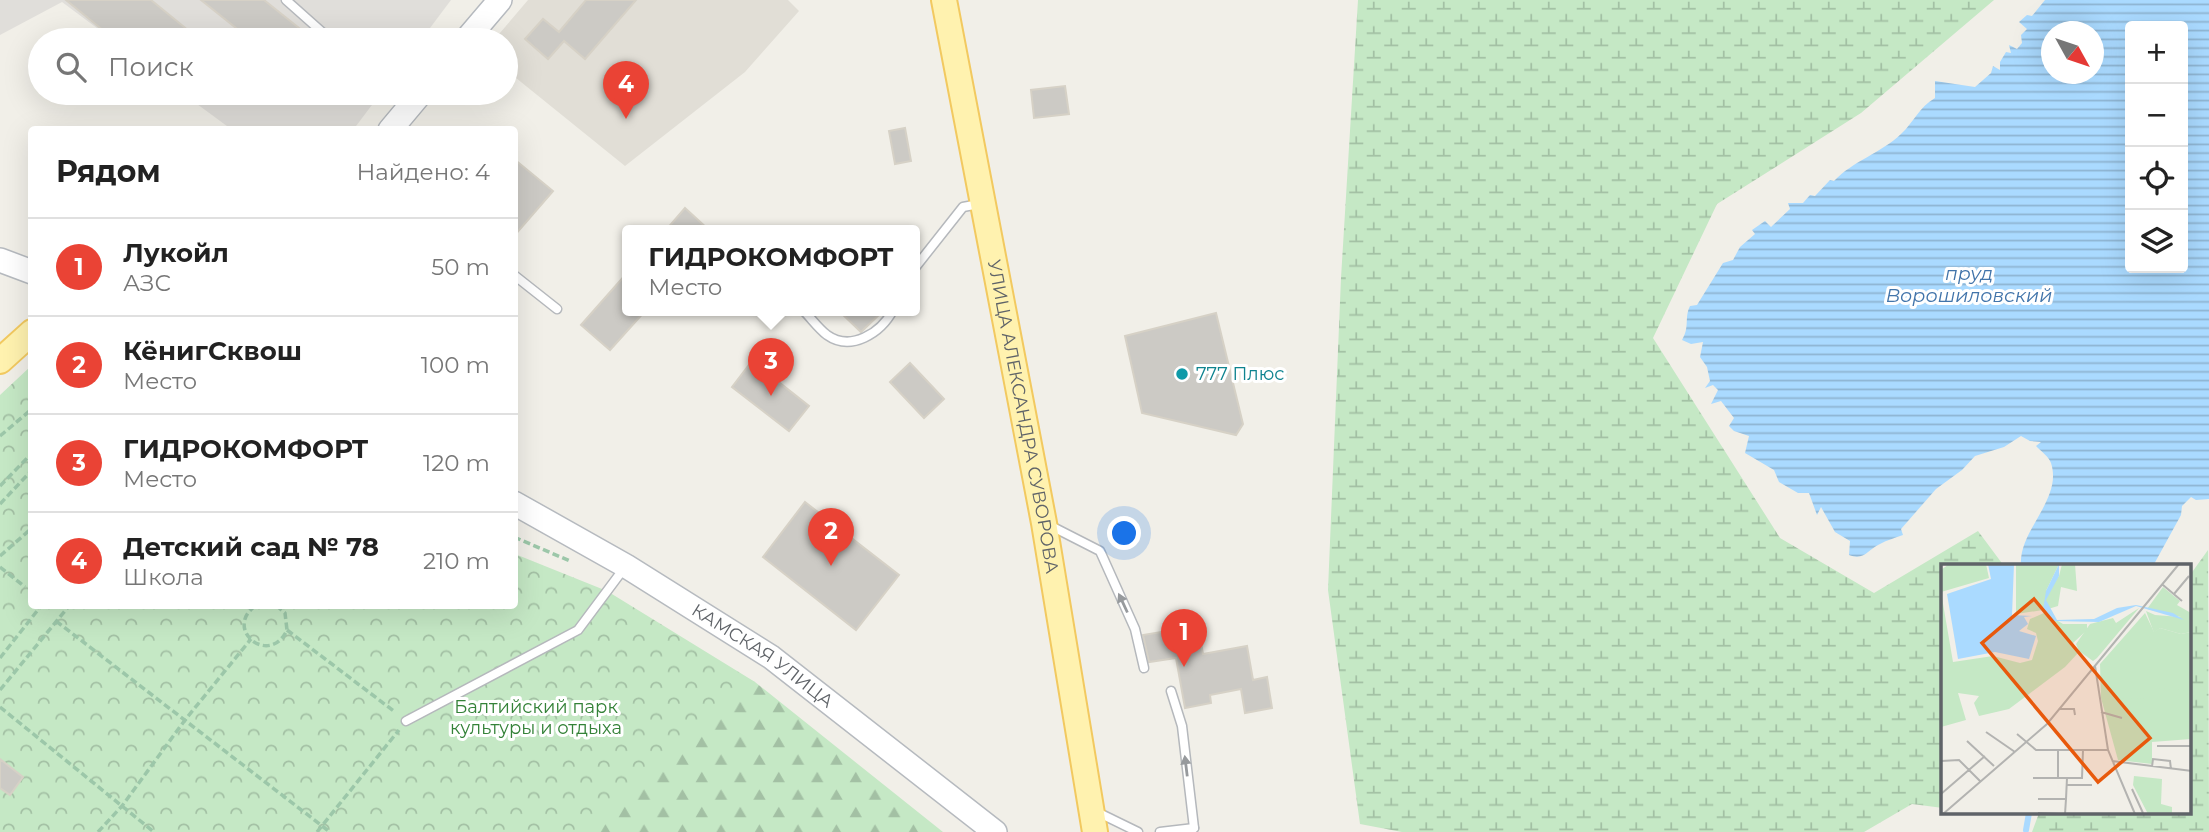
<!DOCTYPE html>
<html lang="ru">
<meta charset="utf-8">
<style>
body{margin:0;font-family:Montserrat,sans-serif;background:#f6f6f6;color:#222}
.controls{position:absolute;right:21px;top:21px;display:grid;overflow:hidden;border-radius:7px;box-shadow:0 7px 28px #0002}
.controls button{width:63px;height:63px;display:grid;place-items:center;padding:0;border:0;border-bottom:2px solid #e0e0e0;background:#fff;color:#222;font:35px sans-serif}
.compass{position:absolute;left:2041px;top:21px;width:63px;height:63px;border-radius:50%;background:#fff;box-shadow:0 7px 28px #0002;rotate:130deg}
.you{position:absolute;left:1125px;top:534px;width:24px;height:24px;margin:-18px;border:5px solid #fff;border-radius:50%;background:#1a73e8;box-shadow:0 0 0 10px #1a73e833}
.badge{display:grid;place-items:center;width:46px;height:46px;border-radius:50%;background:#ea4335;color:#fff;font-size:23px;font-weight:700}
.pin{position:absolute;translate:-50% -58px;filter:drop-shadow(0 2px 4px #0008)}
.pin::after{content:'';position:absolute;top:37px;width:24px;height:21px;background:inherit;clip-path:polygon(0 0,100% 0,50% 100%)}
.popup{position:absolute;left:622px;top:225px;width:298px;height:91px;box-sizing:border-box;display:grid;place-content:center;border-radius:7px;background:#fff;filter:drop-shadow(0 2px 5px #0005);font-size:23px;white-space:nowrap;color:#767676}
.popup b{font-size:26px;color:#222}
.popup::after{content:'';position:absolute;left:50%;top:100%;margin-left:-14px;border:14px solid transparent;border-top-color:#fff}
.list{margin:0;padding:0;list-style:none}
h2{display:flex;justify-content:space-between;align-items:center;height:91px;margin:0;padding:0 28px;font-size:30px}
h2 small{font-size:23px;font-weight:400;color:#767676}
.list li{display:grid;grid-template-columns:46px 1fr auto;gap:21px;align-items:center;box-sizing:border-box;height:98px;padding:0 28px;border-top:2px solid #e0e0e0}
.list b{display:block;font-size:26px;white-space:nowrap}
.list p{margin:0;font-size:23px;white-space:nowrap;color:#767676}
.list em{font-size:23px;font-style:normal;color:#767676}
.icon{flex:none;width:38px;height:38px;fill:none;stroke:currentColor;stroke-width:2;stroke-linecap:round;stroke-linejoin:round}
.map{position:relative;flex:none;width:2209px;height:832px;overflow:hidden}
.search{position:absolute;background:#fff;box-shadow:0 7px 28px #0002;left:28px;top:28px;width:490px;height:77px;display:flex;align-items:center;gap:18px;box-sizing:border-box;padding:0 24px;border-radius:38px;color:#767676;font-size:26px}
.panel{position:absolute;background:#fff;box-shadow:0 7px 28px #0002;left:28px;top:126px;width:490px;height:483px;border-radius:7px}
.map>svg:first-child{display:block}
.industrial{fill:#e0deda}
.education{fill:#e1ded6}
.forest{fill:url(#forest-firs)}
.wetland{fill:url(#wetland-marsh)}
.park{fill:url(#park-crowns)}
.water{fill:url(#water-rules);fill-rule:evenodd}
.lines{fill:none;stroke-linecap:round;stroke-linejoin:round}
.stream{stroke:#aadaff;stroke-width:6}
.building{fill:#cccac5;stroke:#d6d1c6;stroke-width:2}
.lane-casing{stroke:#b5b8bc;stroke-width:11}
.secondary-casing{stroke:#b6babf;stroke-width:26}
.primary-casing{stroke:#f2c960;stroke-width:28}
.path{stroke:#9cc7a9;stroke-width:3.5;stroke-dasharray:7 3.5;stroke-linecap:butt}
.lane{stroke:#fff;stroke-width:8}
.secondary{stroke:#fff;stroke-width:23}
.primary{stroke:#fff2af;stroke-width:24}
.oneway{fill:#979a9d}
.culture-dot{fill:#0f9aa8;stroke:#fff;stroke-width:2.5}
.labels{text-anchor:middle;stroke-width:6;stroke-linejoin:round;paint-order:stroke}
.culture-label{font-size:18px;fill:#0d838f;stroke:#fff;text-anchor:start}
.street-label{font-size:18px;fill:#5f6368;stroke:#fff}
.park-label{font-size:18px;fill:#348238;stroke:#fff}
.water-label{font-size:19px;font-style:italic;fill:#4174aa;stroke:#fff}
.inset-road{fill:none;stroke:#b3b3b1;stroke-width:2}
.view{fill:#e8590c;fill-opacity:0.15;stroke:#e8590c;stroke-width:3.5}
.inset-edge{fill:none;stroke:#5f6368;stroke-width:3.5}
</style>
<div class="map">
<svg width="2209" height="832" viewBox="0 0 2209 832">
<defs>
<pattern id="forest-firs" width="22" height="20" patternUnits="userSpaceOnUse" patternTransform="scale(1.75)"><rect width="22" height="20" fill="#c5e8c5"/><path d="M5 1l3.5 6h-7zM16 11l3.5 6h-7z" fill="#a3c0a4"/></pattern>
<pattern id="wetland-marsh" width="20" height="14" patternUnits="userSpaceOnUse" patternTransform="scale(1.75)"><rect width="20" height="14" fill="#c5e8c5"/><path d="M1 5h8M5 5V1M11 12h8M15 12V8" fill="none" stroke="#a3c0a4"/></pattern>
<pattern id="park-crowns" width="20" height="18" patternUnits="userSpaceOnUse" patternTransform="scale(1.75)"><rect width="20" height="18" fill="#c5e8c5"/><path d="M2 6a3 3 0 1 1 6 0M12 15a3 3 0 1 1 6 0" fill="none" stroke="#a3c0a4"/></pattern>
<pattern id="water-rules" width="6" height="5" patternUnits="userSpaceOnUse" patternTransform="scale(1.75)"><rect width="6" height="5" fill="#aadaff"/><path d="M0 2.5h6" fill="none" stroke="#8eb4d2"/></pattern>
</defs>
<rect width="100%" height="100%" fill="#f1efe8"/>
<g class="industrial">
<polygon points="0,0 451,0 421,40 113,40 62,2 0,35"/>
<polygon points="182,93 381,93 353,130 231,129"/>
</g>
<polygon class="education" points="528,0 788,0 799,11 745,72 625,166 506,70 506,40 494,40"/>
<polygon class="forest" points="515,573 755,682 943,832 62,832 514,606"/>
<g class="wetland">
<polygon points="1358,0 1994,0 1861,113 1717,204 1653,338 1780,538 1874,593 1978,531 2004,566 1943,566 1943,808 1912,804 1864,832 1402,832 1360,824 1328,590 1341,278"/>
<polygon points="2208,550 2209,832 2032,832 2039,813 2190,813 2190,575"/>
</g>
<polygon class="park" points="31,366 32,606 514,606 515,554 607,591 755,682 703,731 631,783 601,820 586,832 0,832 0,395"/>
<path class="water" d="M2045,0H2209V499L2196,500L2191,497L2182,506L2181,515L2153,566H2021C2018,530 2063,500 2051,463C2049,457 2041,451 2036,446L2041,442L2030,441L2021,436L2004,447L1975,456L1962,470L1936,489L1901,529L1903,535C1895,538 1887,540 1880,544C1868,549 1865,561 1849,555L1850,541L1835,532L1821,507L1817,515L1809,493H1798L1779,482L1774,470L1745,453L1749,436L1734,431L1729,426L1734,418L1721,401L1711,404L1718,390L1713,385L1705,388L1710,381L1707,367L1700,357L1703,342L1691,344L1682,340C1690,327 1684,318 1690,306L1697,305L1723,263L1733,260L1740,247L1755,234L1752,230L1765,221L1771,227L1790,209L1788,203H1803L1810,195L1815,196L1830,180L1834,181C1853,161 1881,153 1901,134C1914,122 1919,107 1935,98V81L1975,87L1991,73L1993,66L2000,70V62L2006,52L2011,53L2009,45L2017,49L2022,43L2021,35L2027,29L2019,22L2027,15L2032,16ZM2130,26H2183V268H2130ZM2052,32H2094V74H2052Z"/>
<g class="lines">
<polyline class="stream" points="2026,830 2029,813"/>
</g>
<g class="building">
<polygon points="66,0 151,0 200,40 115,40"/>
<polygon points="201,0 264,0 314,40 251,40"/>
<polygon points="586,0 636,0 585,59 564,41 548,59 525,39 543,19 559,32"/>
<polygon points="1065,86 1069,114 1034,118 1031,90"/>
<polygon points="905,128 911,161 895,164 889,131"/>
<polygon points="514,159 553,191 514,236"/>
<polygon points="685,208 709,230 666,230"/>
<polygon points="627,273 627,310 646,310 610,350 581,325"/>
<polygon points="838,310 884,310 861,332"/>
<polygon points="1216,313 1243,424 1236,435 1142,413 1125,336"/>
<polygon points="752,361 809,406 789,431 732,387"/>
<polygon points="910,363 944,399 924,418 890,382"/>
<polygon points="805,502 899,575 856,630 763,557"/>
<polygon points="1198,626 1203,654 1247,646 1253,680 1267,677 1272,708 1245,713 1241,689 1210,695 1211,703 1185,708 1176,658 1149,662 1143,635"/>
<polygon points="0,759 23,777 10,795 0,788"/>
</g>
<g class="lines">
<g class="lane-casing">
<g id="lane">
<polyline points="286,0 331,40"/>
<polyline points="389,93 405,107"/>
<polyline points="914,269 963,207 979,204"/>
<polyline points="514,275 557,309"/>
<path d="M803,310C811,318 818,328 827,335C851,352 881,333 893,310"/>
<polyline points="1049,525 1100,551 1135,629 1144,668"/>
<polyline points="1171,691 1182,726 1194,828 1189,832"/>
<polyline points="406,721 578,630 625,567"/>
<polyline points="1097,812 1138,832"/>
<polyline points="1160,832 1194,828"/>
</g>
</g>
<g class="secondary-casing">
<g id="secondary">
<polyline points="466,40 500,0"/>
<polyline points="390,130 421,93"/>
<polyline points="0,260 32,272"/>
<path id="s1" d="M514,503L626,566L771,657L995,832"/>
</g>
</g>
<g class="primary-casing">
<g id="primary">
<path id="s2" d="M944,0L1044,523L1095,832"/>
<polyline points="0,361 32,332"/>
</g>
</g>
<g class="path">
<polyline points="0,436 32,409"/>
<polyline points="0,486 32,453"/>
<polyline points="0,504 32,470"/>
<polyline points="514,537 570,561"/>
<polyline points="0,556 32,528"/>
<polyline points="0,567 25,587"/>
<path d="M255,606C223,630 270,667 287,630L285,613L277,606"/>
<polyline points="56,621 330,832"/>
<polyline points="287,630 395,712"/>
<polyline points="0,658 41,606"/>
<polyline points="0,690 69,606"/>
<polyline points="0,707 154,832"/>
<polyline points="98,832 122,806 185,720 251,639"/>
<polyline points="317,832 399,730"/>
</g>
<use href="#lane" class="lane"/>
<use href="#secondary" class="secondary"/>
<use href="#primary" class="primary"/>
</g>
<defs><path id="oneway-solid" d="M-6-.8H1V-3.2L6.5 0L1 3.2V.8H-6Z" transform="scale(1.75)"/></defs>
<g class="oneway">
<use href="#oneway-solid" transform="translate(1123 603) rotate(-115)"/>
<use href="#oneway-solid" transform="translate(1186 766) rotate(-97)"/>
</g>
<circle class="culture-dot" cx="1182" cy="374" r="7"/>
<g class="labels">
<g class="culture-label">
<text x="1196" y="380">777 Плюс</text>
</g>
<g class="street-label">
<text dy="6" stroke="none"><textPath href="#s2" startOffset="424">УЛИЦА АЛЕКСАНДРА СУВОРОВА</textPath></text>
<text dy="6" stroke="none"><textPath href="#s1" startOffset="292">КАМСКАЯ УЛИЦА</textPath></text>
</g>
<g class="park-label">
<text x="536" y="713">Балтийский парк<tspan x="536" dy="21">культуры и отдыха</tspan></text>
</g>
<g class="water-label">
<text x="1969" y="280">пруд<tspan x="1969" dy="22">Ворошиловский</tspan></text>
</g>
</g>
<g transform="translate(1941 564)">
<rect width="250" height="250" fill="#f1efe8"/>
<path d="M198,44L156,94L152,97L138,87L135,80L149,60L172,54L175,59ZM204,49L213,68L219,64L240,70L250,68V173L160,134L159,100ZM193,212L221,215L220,240L231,243V250H207L192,221Z" fill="#c5e8c5"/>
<path d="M8,0H45L48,14L0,28L12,98L52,92L79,99L91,96L97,77L95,69L86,65L89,55L103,49L122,60H146V66L132,79L137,89L124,103L68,145L38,152L33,139L38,132L17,129L25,156L0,163V6ZM75,0H118L105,27L118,12L121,0H134L136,27L120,23L117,42L107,45L104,39L102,46L75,50ZM222,23L239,37L236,41L250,49V68L240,70L219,64L213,69L205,47L214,51L240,53L206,45Z" fill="#c5e8c5"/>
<path d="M216,124L250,127V175L211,178V200L177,196L160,134L204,135Z" fill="#c5e8c5"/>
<path d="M47,0H73L71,51L91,52L83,53L87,60L78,67L95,72L88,95L54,88L17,95L6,30L50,15ZM118,0V12L105,36L116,56L153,55L176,44L195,41L232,49L243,56L195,42L158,58L113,57L102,46L105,27Z" fill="#aadaff"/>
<path class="inset-road" d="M222,21L241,37M233,30L248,12M154,102L167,186L194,250M118,145H133L134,151M160,148L181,154M45,168L74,188M76,170L95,186H167M26,177L53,202M216,182H251M0,197L18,196L40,218M171,197L251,207M211,203L212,195L229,197L230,205M92,214H126M117,214V186M125,221H151M191,225L202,249M0,230L44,192M97,235H125L124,250M125,235L126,214H141L142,186M97,249L118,250M2,250L106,160L238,0"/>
<path class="view" d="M93,35L209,174L157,218L41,79Z"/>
<rect width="250" height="250" class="inset-edge"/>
</g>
</svg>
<div class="controls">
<button>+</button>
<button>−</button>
<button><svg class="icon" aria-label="locate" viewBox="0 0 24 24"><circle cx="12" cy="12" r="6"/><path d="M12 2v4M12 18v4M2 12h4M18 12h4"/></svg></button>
<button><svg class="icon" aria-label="layers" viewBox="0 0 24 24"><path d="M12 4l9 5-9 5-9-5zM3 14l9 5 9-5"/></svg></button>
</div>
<svg class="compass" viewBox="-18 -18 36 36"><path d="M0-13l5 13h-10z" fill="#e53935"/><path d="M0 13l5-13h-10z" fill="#767676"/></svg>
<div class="you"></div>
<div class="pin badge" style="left:1184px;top:667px">1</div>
<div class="pin badge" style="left:831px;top:566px">2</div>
<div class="pin badge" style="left:771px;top:396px">3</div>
<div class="popup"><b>ГИДРОКОМФОРТ</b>Место</div>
<div class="pin badge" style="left:626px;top:119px">4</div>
<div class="search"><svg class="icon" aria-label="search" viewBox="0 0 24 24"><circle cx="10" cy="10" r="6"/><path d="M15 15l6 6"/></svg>Поиск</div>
<section class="panel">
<h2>Рядом<small>Найдено: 4</small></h2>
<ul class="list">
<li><span class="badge">1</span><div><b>Лукойл</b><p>АЗС</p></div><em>50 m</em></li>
<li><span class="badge">2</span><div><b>КёнигСквош</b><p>Место</p></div><em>100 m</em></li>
<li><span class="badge">3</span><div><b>ГИДРОКОМФОРТ</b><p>Место</p></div><em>120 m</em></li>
<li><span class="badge">4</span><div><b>Детский сад № 78</b><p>Школа</p></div><em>210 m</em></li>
</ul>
</section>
</div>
